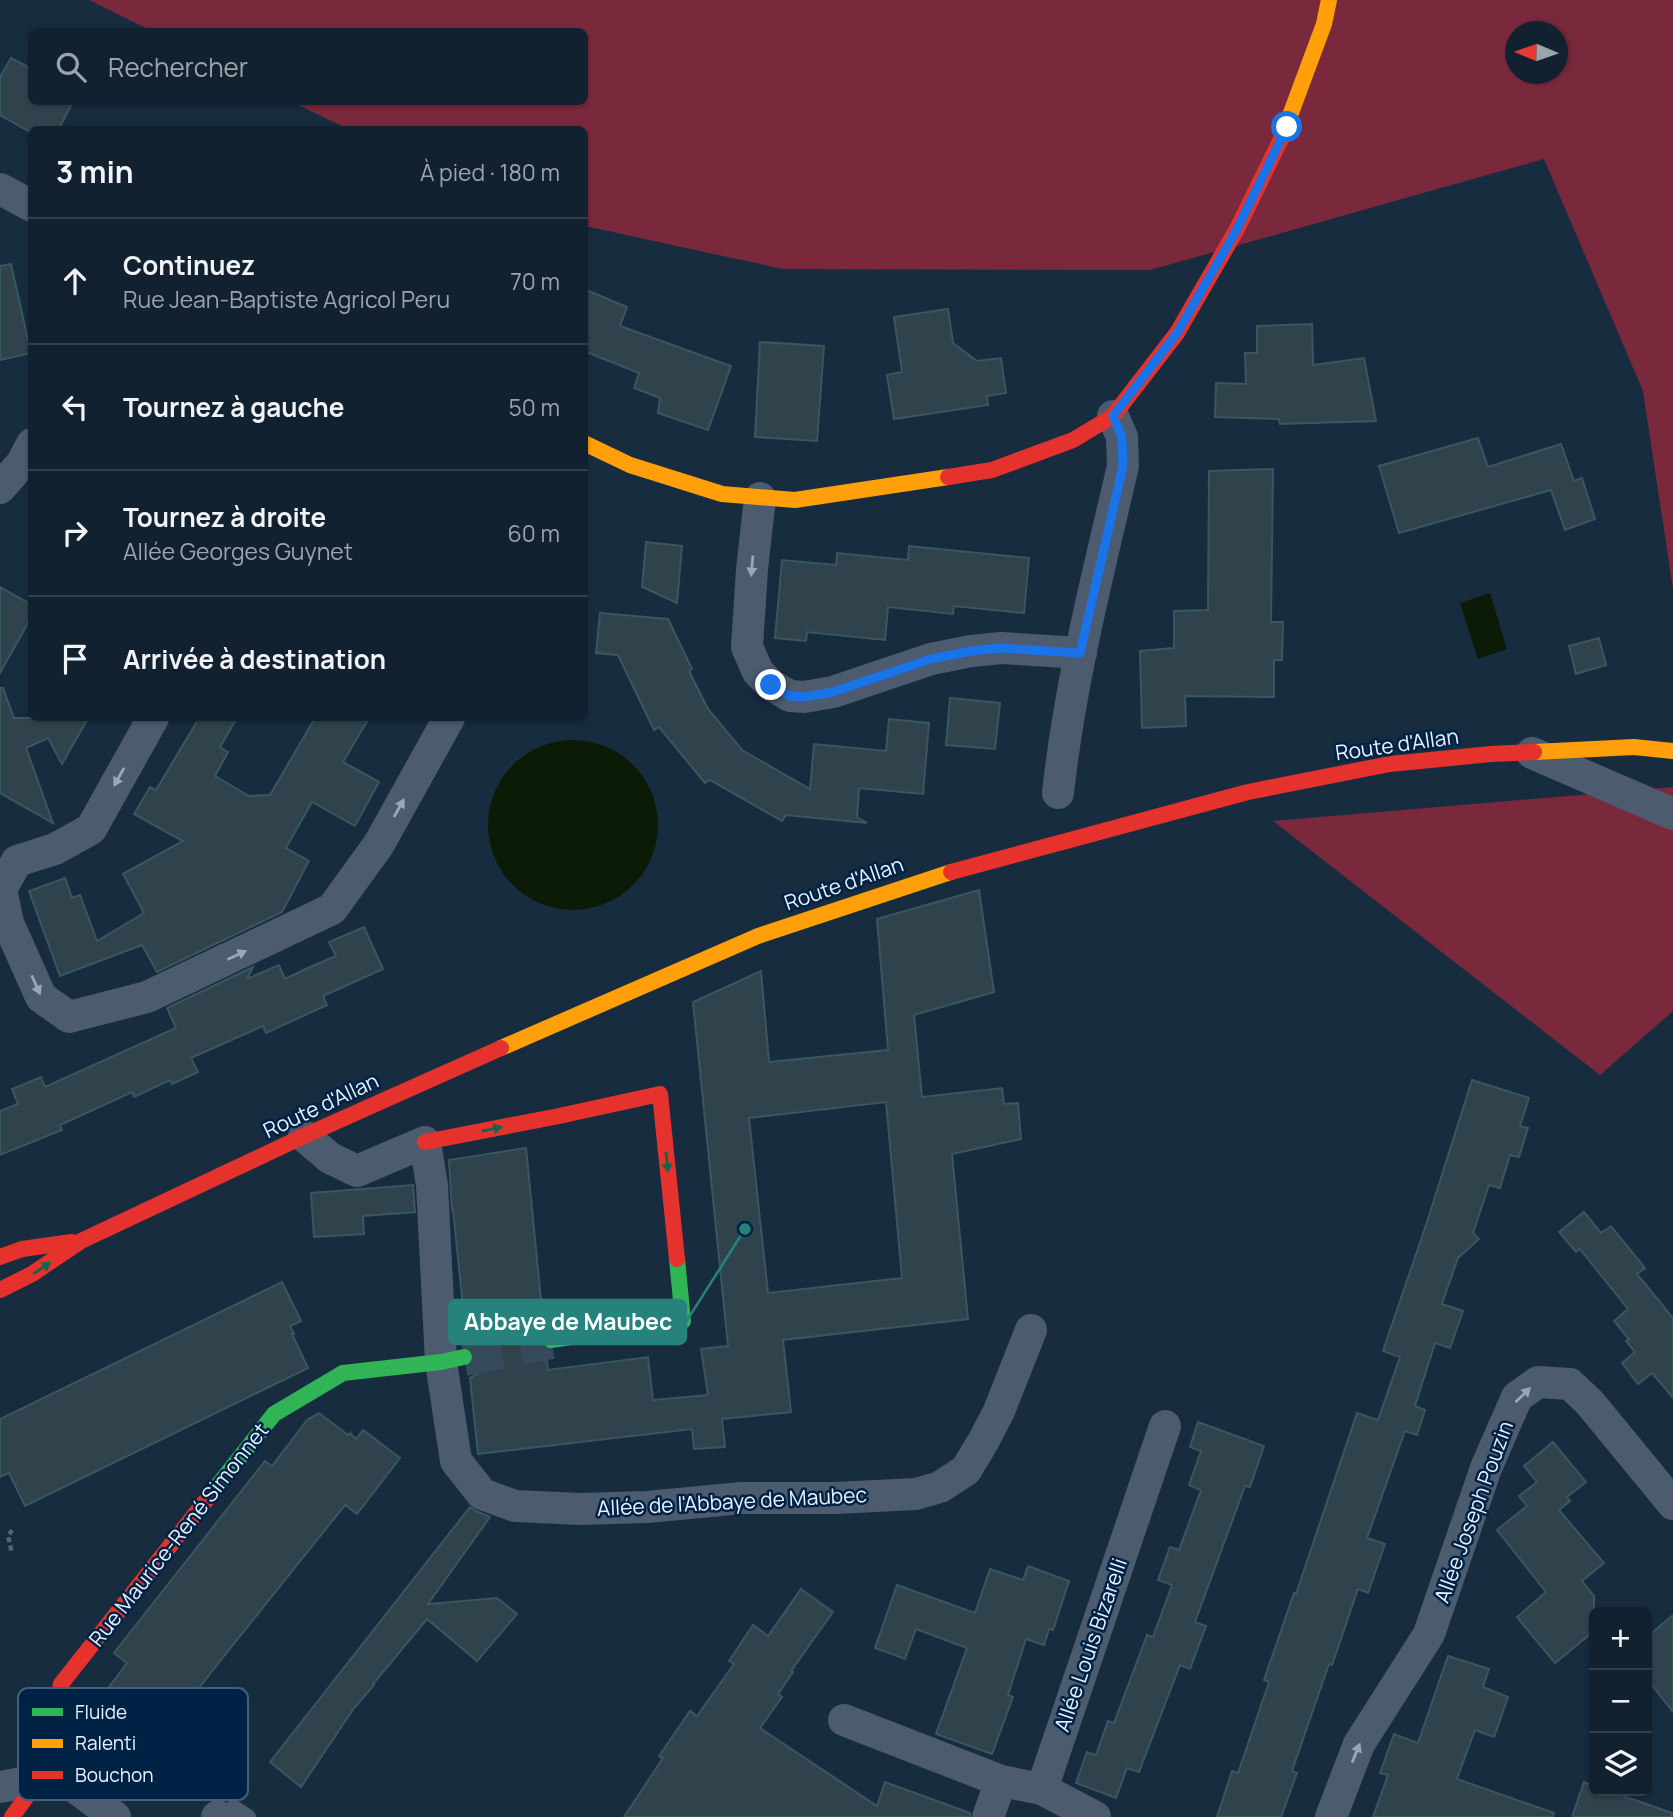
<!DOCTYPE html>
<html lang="fr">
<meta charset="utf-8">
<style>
body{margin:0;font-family:Manrope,sans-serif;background:#1f2e3c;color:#f1f3f6}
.controls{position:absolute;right:21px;bottom:21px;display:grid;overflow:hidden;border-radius:10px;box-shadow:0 2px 5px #0004}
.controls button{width:63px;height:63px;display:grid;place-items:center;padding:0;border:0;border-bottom:2px solid #313e4c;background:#122130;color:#f1f3f6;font:35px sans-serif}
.compass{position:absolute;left:1505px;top:21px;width:63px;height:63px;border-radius:50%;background:#122130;box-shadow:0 2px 5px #0004;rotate:272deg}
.stop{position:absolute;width:21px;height:21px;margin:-16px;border:5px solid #1a73e8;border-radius:50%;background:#fff}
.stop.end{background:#1a73e8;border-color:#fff;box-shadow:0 2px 7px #0008}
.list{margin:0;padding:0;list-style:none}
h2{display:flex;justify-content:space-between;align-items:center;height:91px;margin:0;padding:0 28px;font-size:30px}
h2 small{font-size:23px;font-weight:400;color:#9ca3ab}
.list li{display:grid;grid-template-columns:46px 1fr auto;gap:21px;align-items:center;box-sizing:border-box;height:126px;padding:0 28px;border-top:2px solid #313e4c}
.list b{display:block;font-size:26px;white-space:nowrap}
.list p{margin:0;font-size:23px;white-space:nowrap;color:#9ca3ab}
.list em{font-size:23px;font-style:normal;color:#9ca3ab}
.icon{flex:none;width:38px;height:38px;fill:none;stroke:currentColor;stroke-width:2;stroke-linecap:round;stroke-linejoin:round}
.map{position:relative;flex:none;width:1673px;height:1817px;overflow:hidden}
.search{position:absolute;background:#122130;box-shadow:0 2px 5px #0004;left:28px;top:28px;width:560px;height:77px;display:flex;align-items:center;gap:18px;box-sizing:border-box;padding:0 24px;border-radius:10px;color:#9ca3ab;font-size:26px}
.panel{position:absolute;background:#122130;box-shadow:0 2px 5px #0004;left:28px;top:126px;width:560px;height:595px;border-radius:10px}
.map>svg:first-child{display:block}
.green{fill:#7a293d;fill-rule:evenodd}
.water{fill:#0b1b06}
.building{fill:#30434c;stroke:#38575f;stroke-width:2;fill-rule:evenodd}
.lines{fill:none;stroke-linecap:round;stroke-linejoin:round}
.secondary-tunnel{stroke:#374a5c;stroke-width:38;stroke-dasharray:38 19;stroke-linecap:butt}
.path{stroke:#546372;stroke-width:4.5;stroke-dasharray:5 3.5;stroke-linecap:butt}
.lane{stroke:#4c5c6e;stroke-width:16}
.street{stroke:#4c5c6e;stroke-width:32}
.fast{stroke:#30b455;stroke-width:16}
.slow{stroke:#ff9f0a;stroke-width:16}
.jam{stroke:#e5322d;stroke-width:16}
.oneway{fill:#9aa7b6}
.oneway2{fill:#16644c}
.route{stroke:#1a73e8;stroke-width:9}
.labels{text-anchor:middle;stroke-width:5;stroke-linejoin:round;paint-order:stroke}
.street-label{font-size:21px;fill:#e8f2fe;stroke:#002245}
.key{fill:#002245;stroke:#46607c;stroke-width:2}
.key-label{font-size:19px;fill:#e8f2fe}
.leader{fill:none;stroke:#25827c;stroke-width:2.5}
.callout-dot{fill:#25827c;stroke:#002245;stroke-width:2.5}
.callout{fill:#25827c;stroke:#25827c;stroke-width:2.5}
.callout-label{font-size:23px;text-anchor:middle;font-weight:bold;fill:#fff}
</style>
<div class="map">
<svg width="1673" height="1817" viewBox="0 0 1673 1817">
<rect width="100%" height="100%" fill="#182c40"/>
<g class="green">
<path d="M89,0H1673V589L1643,391L1544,159L1150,270L783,269L585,226L584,130L348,129L292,102H584V32L152,31ZM1516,32H1558V74H1516Z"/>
<polygon points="1673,787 1673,1011 1600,1075 1273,821"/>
</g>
<g class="water">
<polygon points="1490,593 1507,649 1478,659 1460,603"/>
<circle cx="573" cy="825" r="85"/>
</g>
<g class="building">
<polygon points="11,58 32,69 32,102 73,102 58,130 32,130 32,133 0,115 0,77"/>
<polygon points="11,264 31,353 0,360 0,266"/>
<polygon points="584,289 627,307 620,326 731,366 708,430 658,413 660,398 634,388 639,373 584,351"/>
<polygon points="948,309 953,343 977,361 1001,358 1006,393 987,396 988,405 894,419 887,375 902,372 894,317"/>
<polygon points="1312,324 1313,365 1364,358 1376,421 1280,424 1279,419 1215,417 1216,383 1246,384 1245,353 1257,353 1257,326"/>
<polygon points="760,342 824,346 817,441 755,437"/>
<polygon points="1478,438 1488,467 1561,444 1574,481 1582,478 1595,519 1565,530 1551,490 1399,533 1379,466"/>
<polygon points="1273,469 1271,622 1283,622 1282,660 1274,660 1274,697 1185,696 1186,726 1142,728 1140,651 1174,648 1174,611 1208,610 1209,471"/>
<polygon points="646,542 682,546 677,603 642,587"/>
<polygon points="909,546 1029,558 1024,613 954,606 953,614 888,607 885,640 807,632 806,641 775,638 782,560 836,565 837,553 908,560"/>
<polygon points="0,587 32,605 32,616 0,673"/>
<polygon points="600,613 668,619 692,669 689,671 708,709 742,750 810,789 814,744 886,751 889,719 929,723 923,794 859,788 857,817 867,823 786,815 782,821 710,780 705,783 659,727 654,730 618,655 596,653"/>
<polygon points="1599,638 1606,665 1576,674 1569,646"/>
<polygon points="0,688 3,688 14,718 93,718 87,720 62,764 48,738 26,748 53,823 0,793"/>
<polygon points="950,698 1000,703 995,749 946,745"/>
<polygon points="199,718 237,718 220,747 228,752 215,776 249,796 270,795 315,718 369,718 343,762 379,782 355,826 312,802 286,848 309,861 282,912 157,972 142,945 60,976 29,891 65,878 72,898 80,895 97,941 144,913 123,874 183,841 134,814 150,787 156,790"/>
<path d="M979,890L994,992L914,1015L922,1097L1002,1088L1004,1104L1018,1103L1021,1139L952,1154L968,1319L783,1340L791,1412L722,1419L725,1447L694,1449L692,1429L478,1454L470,1378L479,1373L485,1364V1353L480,1342L471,1336H466L453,1210H452L449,1160L526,1148L543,1320L537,1323L531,1331L529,1342L534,1354L542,1360L547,1361L548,1370L648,1357L653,1400L708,1395L701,1349L728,1346L693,1002L761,971L769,1062L888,1050L877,919ZM886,1102L902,1278L768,1293L749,1118Z"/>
<polygon points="364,927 383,969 323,996 327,1005 266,1033 263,1026 191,1058 198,1072 172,1084 170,1080 134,1097 132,1092 60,1125 62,1130 0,1155 0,1111 18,1104 12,1089 41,1077 45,1087 176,1028 167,1008 253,967 247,979 279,965 285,979 310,967 336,956 329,942"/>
<polygon points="1472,1080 1529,1098 1520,1126 1528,1128 1519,1157 1510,1155 1500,1188 1489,1185 1473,1233 1479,1239 1458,1258 1442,1304 1463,1311 1450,1348 1435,1343 1415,1406 1425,1410 1417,1435 1405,1431 1367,1538 1385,1544 1368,1593 1358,1589 1332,1665 1329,1664 1292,1771 1297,1773 1281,1817 1217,1817 1232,1771 1238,1773 1269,1682 1264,1680 1294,1593 1296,1594 1357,1413 1378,1420 1400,1357 1383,1351 1427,1222"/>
<polygon points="413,1185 415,1212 363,1216 364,1234 314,1237 311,1193"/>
<polygon points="1584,1212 1601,1233 1611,1226 1645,1268 1637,1274 1673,1318 1673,1398 1652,1373 1638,1384 1622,1363 1635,1352 1626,1341 1629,1339 1614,1321 1628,1309 1580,1249 1576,1252 1559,1232"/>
<polygon points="282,1282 301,1321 290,1326 294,1334 292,1334 308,1368 25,1506 9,1473 0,1477 0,1419"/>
<polygon points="319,1413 348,1435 350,1433 356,1439 363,1430 400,1458 357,1514 345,1505 212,1671 169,1728 182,1738 139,1794 106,1768 112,1759 106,1754 114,1742 85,1719 127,1663 114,1653 265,1461 272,1466 307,1420"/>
<polygon points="1198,1422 1264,1446 1250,1487 1245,1486 1195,1622 1206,1626 1190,1669 1180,1665 1139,1772 1127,1768 1116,1798 1076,1783 1087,1752 1096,1755 1108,1721 1114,1723 1147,1635 1153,1637 1172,1585 1158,1580 1170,1547 1179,1550 1201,1490 1189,1485 1201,1451 1190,1447"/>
<polygon points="1553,1442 1586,1482 1567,1497 1570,1501 1559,1510 1604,1563 1582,1581 1594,1596 1594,1631 1555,1663 1517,1617 1546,1592 1497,1530 1527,1506 1519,1496 1537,1482 1524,1466"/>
<polygon points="470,1507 476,1511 490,1517 428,1604 497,1598 517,1614 477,1661 427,1619 373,1684 374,1685 354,1708 301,1787 270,1762"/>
<polygon points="1028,1566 1069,1581 1053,1630 1049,1629 1044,1645 1026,1639 1008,1695 1013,1697 992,1754 936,1734 967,1648 916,1629 905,1659 875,1648 897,1585 975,1613 990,1569 1023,1580"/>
<polygon points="801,1589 833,1612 791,1671 793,1672 778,1694 782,1697 760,1728 877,1806 885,1782 970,1813 970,1817 624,1817 663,1758 659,1756 690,1711 697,1716 734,1664 729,1661 753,1625 768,1636"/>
<polygon points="1673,1615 1673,1712 1647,1679 1647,1637"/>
<polygon points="1448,1656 1489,1669 1483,1687 1508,1697 1494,1737 1475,1730 1457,1779 1554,1813 1553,1817 1373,1817 1388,1775 1380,1773 1394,1734 1418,1743"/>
<polygon points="1584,1782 1594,1786 1594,1791 1609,1791 1672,1813 1671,1817 1572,1817"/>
</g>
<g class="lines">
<polyline class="secondary-tunnel" points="464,1357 551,1340"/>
<polyline class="path" points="12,1530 8,1536 12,1553"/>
<polyline class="lane" points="218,1816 234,1808 248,1817"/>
<g class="street">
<polyline points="0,189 32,206"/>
<polyline points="0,488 22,463 32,444"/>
<polyline points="760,498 752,569 747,647 758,672 771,685 790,696 804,697 833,692 931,659 971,651 1001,648 1081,653"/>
<polyline points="153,718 91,829 55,849 17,861 1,889 8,923 41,997 69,1017 147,997 332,909 379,844 449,718"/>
<polyline points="1532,753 1673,814"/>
<path d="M1058,793C1070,682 1098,574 1123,466L1122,437L1113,416"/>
<polyline points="304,1136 330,1158 357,1171 425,1142 432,1185 441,1362 456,1461 482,1494 515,1506 581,1509 647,1507 742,1498 835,1498 916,1494 940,1487 966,1470 984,1440 999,1411 1031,1330"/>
<polyline points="844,1720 1001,1781"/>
<polyline points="48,1767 115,1817"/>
<polyline points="0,1787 38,1780"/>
<polyline points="1042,1789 1095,1817"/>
<polyline points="217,1817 218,1816"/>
<polyline points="988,1817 1001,1781 1042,1789 1165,1426"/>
<polyline points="1331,1817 1359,1744 1429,1634 1486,1468 1517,1397 1538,1382 1570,1384 1590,1403 1673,1504"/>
</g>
<g class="fast">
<polyline points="551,1340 683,1321 677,1259"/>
<polyline points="211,1494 274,1414 343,1373 441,1362 464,1357"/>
</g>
<g class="slow">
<polyline points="1282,137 1324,24 1329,0"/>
<polyline points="584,443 630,465 722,494 795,500 948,477"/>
<polyline points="1534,752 1634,747 1673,751"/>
<polyline points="501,1048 758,936 951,872"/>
</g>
<g class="jam">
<polyline points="948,477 992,470 1073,440 1113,416 1177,333 1237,229 1282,137"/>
<polyline points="951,872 1248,792 1390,764 1491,754 1534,752"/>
<polyline points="425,1142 559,1116 660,1094 677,1259"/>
<polyline points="0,1257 22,1249 72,1242"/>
<polyline points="0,1290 32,1274 81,1241 304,1136 501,1048"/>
<polyline points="12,1817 48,1767 61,1684 211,1494"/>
</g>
</g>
<defs><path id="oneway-solid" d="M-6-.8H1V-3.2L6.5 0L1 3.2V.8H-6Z" transform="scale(1.75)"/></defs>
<g class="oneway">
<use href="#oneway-solid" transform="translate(752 566) rotate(95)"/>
<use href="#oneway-solid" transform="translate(119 777) rotate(119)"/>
<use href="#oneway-solid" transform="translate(399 808) rotate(-61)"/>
<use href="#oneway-solid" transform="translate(237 955) rotate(-25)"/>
<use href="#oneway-solid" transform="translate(36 985) rotate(66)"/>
<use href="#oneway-solid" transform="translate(1523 1395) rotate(-44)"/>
<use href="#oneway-solid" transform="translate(1356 1753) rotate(-68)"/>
</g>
<g class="oneway2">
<use href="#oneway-solid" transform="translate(492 1129) rotate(-11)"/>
<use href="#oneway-solid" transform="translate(667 1162) rotate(84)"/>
<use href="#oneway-solid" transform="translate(42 1268) rotate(-34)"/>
</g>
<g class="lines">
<polyline class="route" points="771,685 790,696 804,697 833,692 931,659 971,651 1000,648 1080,653 1123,466 1122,437 1113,416 1177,333 1237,229 1287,127"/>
</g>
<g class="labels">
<g class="street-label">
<text transform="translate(1397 745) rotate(-8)" y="7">Route d'Allan</text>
<text transform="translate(844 884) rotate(-19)" y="7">Route d'Allan</text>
<text transform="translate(321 1106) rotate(-25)" y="7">Route d'Allan</text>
<text transform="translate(732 1502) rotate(-3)" y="7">Allée de l'Abbaye de Maubec</text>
<text transform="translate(1474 1512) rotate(-70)" y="7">Allée Joseph Pouzin</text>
<text transform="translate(179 1535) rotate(-52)" y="7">Rue Maurice-René Simonnet</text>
<text transform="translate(1091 1645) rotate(-71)" y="7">Allée Louis Bizarelli</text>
</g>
</g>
<rect x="18" y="1688" width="230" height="112" rx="10" class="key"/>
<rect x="32" y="1708" width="31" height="8" fill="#30b455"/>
<rect x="32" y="1739" width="31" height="9" fill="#ff9f0a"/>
<rect x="32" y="1771" width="31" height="8" fill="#e5322d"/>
<g class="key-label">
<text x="75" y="1719">Fluide</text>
<text x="75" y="1750">Ralenti</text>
<text x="75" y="1782">Bouchon</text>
</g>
<path class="leader" d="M745 1229L686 1322"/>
<circle class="callout-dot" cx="745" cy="1229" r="7"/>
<rect class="callout" x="449" y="1300" width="237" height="44" rx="7"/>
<g class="callout-label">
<text x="568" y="1330">Abbaye de Maubec</text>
</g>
</svg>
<div class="controls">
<button>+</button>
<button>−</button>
<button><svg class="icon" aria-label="layers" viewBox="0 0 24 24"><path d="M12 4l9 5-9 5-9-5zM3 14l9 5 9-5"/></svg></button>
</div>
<svg class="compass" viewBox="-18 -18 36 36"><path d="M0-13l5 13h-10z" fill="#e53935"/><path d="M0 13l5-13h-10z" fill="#9ca3ab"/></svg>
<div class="stop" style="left:1287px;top:127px"></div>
<div class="stop end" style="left:771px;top:685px"></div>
<div class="search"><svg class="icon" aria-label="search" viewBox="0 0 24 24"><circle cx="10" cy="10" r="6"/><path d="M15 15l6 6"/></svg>Rechercher</div>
<section class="panel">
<h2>3 min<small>À pied · 180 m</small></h2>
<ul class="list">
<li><svg class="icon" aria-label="ahead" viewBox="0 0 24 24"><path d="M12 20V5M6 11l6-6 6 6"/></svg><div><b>Continuez</b><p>Rue Jean-Baptiste Agricol Peru</p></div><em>70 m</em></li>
<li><svg class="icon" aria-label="left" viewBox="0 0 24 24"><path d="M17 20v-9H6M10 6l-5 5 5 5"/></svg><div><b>Tournez à gauche</b></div><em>50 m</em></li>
<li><svg class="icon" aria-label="right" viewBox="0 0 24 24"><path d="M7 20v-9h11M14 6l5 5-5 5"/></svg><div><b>Tournez à droite</b><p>Allée Georges Guynet</p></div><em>60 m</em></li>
<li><svg class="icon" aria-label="arrive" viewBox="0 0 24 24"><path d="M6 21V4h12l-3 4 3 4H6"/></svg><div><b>Arrivée à destination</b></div></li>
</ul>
</section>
</div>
